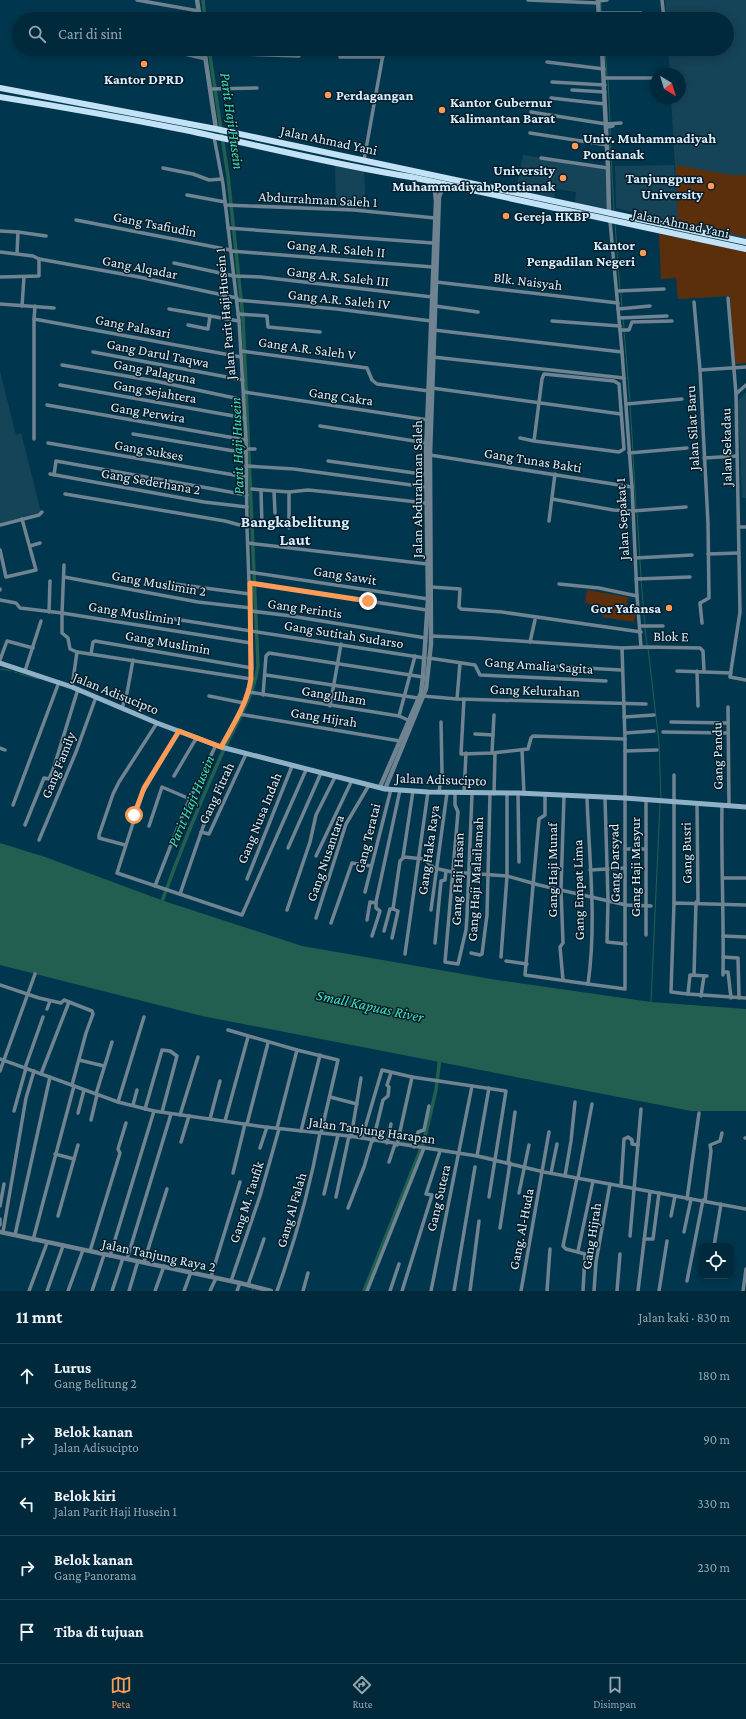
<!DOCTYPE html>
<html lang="id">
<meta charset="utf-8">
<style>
body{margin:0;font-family:"Crimson Pro",serif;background:#0e3546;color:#f1f3f6}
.controls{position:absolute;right:12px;bottom:12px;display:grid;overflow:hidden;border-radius:8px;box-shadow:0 2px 10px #0003}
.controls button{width:36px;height:36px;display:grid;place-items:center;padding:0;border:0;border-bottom:1px solid #224555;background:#00293b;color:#f1f3f6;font:20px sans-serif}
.compass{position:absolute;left:650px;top:68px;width:36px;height:36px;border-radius:50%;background:#00293b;box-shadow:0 2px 10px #0003;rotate:142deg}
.stop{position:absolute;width:12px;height:12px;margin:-9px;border:3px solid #fe9c57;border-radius:50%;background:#fff}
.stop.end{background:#fe9c57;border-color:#fff;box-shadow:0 1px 4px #0008}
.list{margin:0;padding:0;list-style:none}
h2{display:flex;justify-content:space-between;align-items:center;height:52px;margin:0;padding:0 16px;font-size:17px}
h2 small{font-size:13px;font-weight:400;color:#95a6af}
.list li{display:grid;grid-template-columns:26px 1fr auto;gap:12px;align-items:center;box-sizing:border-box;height:64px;padding:0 16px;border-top:1px solid #224555}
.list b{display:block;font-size:15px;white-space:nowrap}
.list p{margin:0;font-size:13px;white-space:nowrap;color:#95a6af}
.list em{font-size:13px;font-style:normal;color:#95a6af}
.icon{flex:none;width:22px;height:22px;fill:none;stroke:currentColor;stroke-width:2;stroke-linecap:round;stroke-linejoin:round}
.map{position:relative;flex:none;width:746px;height:1291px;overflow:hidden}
.search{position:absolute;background:#00293b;box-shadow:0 2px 10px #0003;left:12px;right:12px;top:12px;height:44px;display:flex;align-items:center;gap:10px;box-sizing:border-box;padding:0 14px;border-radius:22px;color:#95a6af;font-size:15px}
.sheet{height:372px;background:#00293b}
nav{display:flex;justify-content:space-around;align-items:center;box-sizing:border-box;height:56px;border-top:1px solid #224555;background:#00293b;font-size:11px;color:#95a6af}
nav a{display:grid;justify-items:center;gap:2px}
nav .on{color:#fe9c57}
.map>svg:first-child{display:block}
.built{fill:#154358}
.green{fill:#5c2f0c}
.water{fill:#235f50}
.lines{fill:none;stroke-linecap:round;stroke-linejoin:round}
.stream{stroke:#235f50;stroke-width:1}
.canal{stroke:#235f50;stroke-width:3.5}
.minor{stroke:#6f8390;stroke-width:3.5}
.tertiary{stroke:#6f8390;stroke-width:4.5}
.secondary{stroke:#90b1c5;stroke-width:5}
.trunk{stroke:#c3e2f5;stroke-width:6}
.route{stroke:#fe9c57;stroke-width:5}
.poi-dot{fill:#fe9c57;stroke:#081c27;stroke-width:1.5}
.labels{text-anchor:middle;stroke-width:3;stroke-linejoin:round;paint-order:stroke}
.poi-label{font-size:14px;font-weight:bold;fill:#d6f0ff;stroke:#081c27;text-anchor:start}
.street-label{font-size:14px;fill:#d6f0ff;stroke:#081c27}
.water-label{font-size:15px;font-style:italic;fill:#3de1bc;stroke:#081c27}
.quarter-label{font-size:16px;font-weight:bold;fill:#d6f0ff;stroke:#081c27}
</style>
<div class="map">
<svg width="746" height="1291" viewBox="0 0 746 1291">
<rect width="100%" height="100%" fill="#00374f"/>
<g class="built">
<polygon points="665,0 746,0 746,363 735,364 730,296 678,299 674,237 678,223 616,208 615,166 674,165 678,218 671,98 680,98 680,74 670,74 668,49 727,49 727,19 666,19"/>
<polygon points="523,155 607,168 607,209 575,204 576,192 556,189 554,198 516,189"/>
<polygon points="335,166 364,171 366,211 336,209"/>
<polygon points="0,371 16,435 21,433 41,512 0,523"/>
<polygon points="746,392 746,498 742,498 738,401"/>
</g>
<g class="green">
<polygon points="676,165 731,175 746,175 746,237 678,222"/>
<polygon points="659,234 746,252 746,363 735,364 730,296 678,299 676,278 661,279"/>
<polygon points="587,590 628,597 626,608 636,610 634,622 602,617 603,606 585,603"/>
</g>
<polygon class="water" points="0,843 45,857 164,901 302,946 497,980 651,1002 746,1009 746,1111 691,1111 202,1016 0,965"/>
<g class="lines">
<g class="stream">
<polyline points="601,3 601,11"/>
<polyline points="602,15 602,19"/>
<polyline points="605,49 607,76"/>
<polyline points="608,79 610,122"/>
<polyline points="610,127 611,150"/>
<polyline points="611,153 614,212"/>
<polyline points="615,223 620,290"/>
<polyline points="621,293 622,308"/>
<polyline points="623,319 624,328"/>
<polyline points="624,331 630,401"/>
<polyline points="630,405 633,451"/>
<polyline points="633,455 636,509"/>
<polyline points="637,512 641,577"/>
<polyline points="641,580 645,625"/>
<polyline points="645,628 647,645"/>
<polyline points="648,648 659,743 661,798"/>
<polyline points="1,669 11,671"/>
<polyline points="15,672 17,673"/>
<polyline points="20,674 39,679"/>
<polyline points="651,1002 660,803"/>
<polyline points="401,1142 412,1144"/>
<polyline points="418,1145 449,1150"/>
<polyline points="480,1155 495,1158"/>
<polyline points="252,1291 253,1289"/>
</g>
<g class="canal">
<polyline points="203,0 205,19"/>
<path d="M161,904C179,854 199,805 221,756C234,726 253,700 258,666L243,318L228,176L209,49"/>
<polyline points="364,1291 424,1141 436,1090 440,1057"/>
</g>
<g class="minor">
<polyline points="137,0 199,11"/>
<polyline points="528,0 598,3"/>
<polyline points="662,0 664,19"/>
<polyline points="598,1 607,0"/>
<polyline points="599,13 641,13"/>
<polyline points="163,49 206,59"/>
<polyline points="233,49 233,52 243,54 299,56"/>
<polyline points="64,50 64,49"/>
<polyline points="340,57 383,57"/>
<polyline points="547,62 604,69"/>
<polyline points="604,78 656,78"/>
<polyline points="552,82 605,85"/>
<polyline points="210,89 257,88"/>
<polyline points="572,90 605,92"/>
<polyline points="551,98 605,104"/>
<polyline points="531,112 606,124 621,123"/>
<polyline points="607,127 613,126"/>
<polyline points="530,133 607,145"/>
<polyline points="214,137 223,184 239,321 246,440 247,527 252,668 247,698 221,747"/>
<polyline points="608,152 612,152"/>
<polyline points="541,158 608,168"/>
<polyline points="364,160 384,49"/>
<polyline points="163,168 193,174 209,180 222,179"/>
<polyline points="187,195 225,202"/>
<polyline points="225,205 354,210 435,218"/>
<polyline points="76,220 230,250"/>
<polyline points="610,221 622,352 632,487 637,596 641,647"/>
<polyline points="228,228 433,243"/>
<polyline points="0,231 18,232 17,253"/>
<polyline points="18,232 46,236"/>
<polyline points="231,251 433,267"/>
<polyline points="0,252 33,256 39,259 139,277 237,298"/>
<polyline points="174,263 234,276 261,277 432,297"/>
<polyline points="0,277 39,276 39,259"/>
<polyline points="436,282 618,303"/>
<polyline points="617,291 664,289"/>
<polyline points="728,298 736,394 740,612 730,677 746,680"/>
<polyline points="237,300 337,309 431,321"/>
<polyline points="694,302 700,370 708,523 709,598 700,603 702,623"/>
<polyline points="0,304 54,308"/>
<polyline points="22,306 24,277"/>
<polyline points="35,306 34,319 241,357"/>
<polyline points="435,306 478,312"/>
<polyline points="169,309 239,321"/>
<polyline points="618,309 650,306"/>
<polyline points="238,314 267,316 268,327 320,332"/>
<polyline points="619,318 667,316"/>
<polyline points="34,319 34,439"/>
<polyline points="552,321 620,326"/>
<polyline points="188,325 208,329 210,316"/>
<polyline points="434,330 622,352"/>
<polyline points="620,330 629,330 632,322 672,321"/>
<polyline points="241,351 367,368 372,380 377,384 429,391"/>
<polyline points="93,352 243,380"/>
<polyline points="433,357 624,378"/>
<polyline points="62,365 155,381 244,400"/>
<polyline points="700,370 746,367"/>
<polyline points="60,385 245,418"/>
<polyline points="432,388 621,414"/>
<polyline points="244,392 428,420"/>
<polyline points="736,394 746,385"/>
<polyline points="626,404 682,399"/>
<polyline points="47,405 246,440"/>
<polyline points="320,426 427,443"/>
<polyline points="133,434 246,453"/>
<polyline points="520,438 534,441 619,452 624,449 619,384 614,381 544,374 542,379 534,441"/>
<polyline points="48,443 246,477"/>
<polyline points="246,449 255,449"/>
<polyline points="629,453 687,448"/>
<polyline points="430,455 632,487"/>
<polyline points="704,458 737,456"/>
<polyline points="328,461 429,475"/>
<polyline points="246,466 294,469 426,487"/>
<polyline points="50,474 204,502 247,507"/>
<polyline points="54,475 56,461 247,495"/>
<polyline points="252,489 289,492 308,490 328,492 426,503"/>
<polyline points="261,490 262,525"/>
<polyline points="274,491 275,513"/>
<polyline points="289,492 289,528"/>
<polyline points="65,494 225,521 247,527"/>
<polyline points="552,499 613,510 632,511 686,507"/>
<polyline points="549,521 555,474"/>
<polyline points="0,525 39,515 42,512"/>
<polyline points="739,527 746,527"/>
<polyline points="248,543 427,564"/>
<polyline points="30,546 40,543"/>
<polyline points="0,550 6,577 36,570 22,519"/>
<polyline points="708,554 739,553"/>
<polyline points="635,558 692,555"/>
<polyline points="249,572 428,599"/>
<polyline points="64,577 198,602 251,608"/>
<polyline points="636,579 690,577"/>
<polyline points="167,583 250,594"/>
<polyline points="250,583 427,610"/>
<polyline points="559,584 599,588 637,596"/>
<polyline points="431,587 460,589 459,607 461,609 502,612 641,632"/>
<polyline points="0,590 0,589"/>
<polyline points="0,600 16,603 20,608 62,613 64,565"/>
<polyline points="251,611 291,616 426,638"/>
<polyline points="49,612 50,581"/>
<polyline points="142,614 425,658"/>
<polyline points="640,626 663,626"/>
<polyline points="431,636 475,638 622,648"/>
<polyline points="530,642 535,620"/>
<polyline points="77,652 70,649 68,638 62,633 62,613 251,643"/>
<polyline points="91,654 93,642 95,641 252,668"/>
<polyline points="429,658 475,665 480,675 606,681"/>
<polyline points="0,660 7,641 33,648"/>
<polyline points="532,665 621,670"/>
<polyline points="25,671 41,621"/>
<polyline points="677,671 731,673"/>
<polyline points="697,671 698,706"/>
<polyline points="266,675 418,698"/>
<polyline points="72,687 77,652 251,679"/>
<polyline points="249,692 399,716 408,720"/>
<polyline points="263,695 266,656 269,653 423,677"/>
<polyline points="209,696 244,703"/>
<polyline points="423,696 457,699 646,704"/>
<polyline points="457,699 460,663"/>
<polyline points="464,699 461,754 492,753 528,749 531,738 533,736 625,739"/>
<polyline points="330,706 341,644"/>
<polyline points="728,707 729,806"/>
<polyline points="122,708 127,693 133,660"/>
<polyline points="239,714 400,741"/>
<polyline points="399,716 415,656"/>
<polyline points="624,717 654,715"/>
<polyline points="671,722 728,723"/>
<polyline points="179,731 143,792 117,873 242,915 306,770"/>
<polyline points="663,732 728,733"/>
<polyline points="625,733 654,731"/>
<polyline points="475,734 493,735"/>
<polyline points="0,748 5,750"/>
<polyline points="522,750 524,794"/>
<polyline points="625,751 657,750"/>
<polyline points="492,753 494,715"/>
<polyline points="174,776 197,737"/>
<polyline points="439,792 442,772 441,722"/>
<polyline points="455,793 455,805 458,812 445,962 458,964 466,930 467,916 472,794"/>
<polyline points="464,793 466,753"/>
<polyline points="518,793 519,862"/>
<polyline points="494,794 495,753"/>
<path d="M545,795V815L539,819L525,975L588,984C597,922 589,859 587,797"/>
<polyline points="605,798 608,900 607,942 626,944"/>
<polyline points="697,803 698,902"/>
<polyline points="13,805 59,682"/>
<path d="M722,805C721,862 724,918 723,975"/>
<polyline points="25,825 44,778 49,779 53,770 78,689"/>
<polyline points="149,826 162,787 190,799"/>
<polyline points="201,832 209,834 246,754"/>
<polyline points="39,840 76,752 96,697"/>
<polyline points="125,845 99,838 99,835 113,794 119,782 157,723"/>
<polyline points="288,848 321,773"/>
<polyline points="625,849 646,849"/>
<polyline points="316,856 352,780"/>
<polyline points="403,857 413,791"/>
<polyline points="590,870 625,868"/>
<polyline points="723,878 745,878"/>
<polyline points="247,879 292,766"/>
<polyline points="155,886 185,809 216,745"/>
<polyline points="365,892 391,789"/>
<polyline points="180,894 203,827 214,802"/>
<polyline points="674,903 674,775"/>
<polyline points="287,910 310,842 316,815 335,777"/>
<polyline points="431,910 447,793"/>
<polyline points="316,918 346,824 369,785"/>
<polyline points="367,920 370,902 376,903"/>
<polyline points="331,923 352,863 371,866"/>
<polyline points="384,931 390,909 393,909"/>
<polyline points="646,935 646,800"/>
<polyline points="372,936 380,911 376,908 376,902 400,790"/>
<polyline points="723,936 746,937"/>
<polyline points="392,938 398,911 393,909 400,861 404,857 424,859 434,868 452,872 507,876 539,885 626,905 651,906"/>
<polyline points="435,943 441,881 445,880 446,871"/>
<polyline points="471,953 480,955 482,954 487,915 490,794"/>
<polyline points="405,954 428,792"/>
<polyline points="501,957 507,876 507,794"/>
<polyline points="723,957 738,958 739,998"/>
<polyline points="506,961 527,964"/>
<polyline points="723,972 728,972 731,998"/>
<polyline points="694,975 696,902"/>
<polyline points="707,976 690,975 688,994 671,992 674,903 746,905"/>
<polyline points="563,980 560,947 563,943 561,889 564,796"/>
<polyline points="588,984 625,989 625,739 622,648 646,647 700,648 703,651 704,671"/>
<polyline points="0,985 39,998 61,1003 64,1000 92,1011 93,1014 86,1033 72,1085"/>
<polyline points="688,994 746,998"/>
<polyline points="701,996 704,976"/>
<polyline points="47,1009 50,1001"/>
<polyline points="228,1030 297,1050 277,1128"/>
<polyline points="297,1050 338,1060 321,1133"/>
<polyline points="0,1059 118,1102 154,1111 265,1127 349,1136 477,1156 544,1172 746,1209"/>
<polyline points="79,1060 104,1066"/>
<polyline points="25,1068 43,1017"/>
<polyline points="0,1071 35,974"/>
<polyline points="41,1074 69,1002"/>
<polyline points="96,1094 112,1042"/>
<polyline points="330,1097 357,1104"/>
<polyline points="118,1102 144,1017"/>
<polyline points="133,1105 137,1090"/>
<polyline points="145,1109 162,1050 170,1051 177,1056 162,1112"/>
<polyline points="14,1111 26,1068"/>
<polyline points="78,1113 84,1090"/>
<polyline points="180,1115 198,1057"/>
<polyline points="210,1119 220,1081"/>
<polyline points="91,1120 97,1095"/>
<polyline points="225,1121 248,1037"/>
<polyline points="247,1124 268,1043"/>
<polyline points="301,1131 320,1055"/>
<polyline points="351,1137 361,1078"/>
<polyline points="362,1138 382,1070 412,1077 506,1091 489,1197"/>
<polyline points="745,1138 746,1138"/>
<polyline points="373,1141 383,1100 388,1096 389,1087 387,1085 391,1073"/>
<polyline points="181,1142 189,1116"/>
<polyline points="387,1143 391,1124"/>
<polyline points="397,1145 412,1077"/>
<polyline points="414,1147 418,1132 424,1130 429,1106"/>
<polyline points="260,1148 267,1127"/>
<polyline points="55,1154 74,1159"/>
<polyline points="477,1156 489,1088"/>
<polyline points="389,1162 395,1144"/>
<polyline points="508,1163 515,1112"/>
<polyline points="233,1173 245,1124"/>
<polyline points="551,1173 557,1144"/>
<polyline points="565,1176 571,1141 575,1102"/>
<polyline points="577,1178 563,1246 566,1249 585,1254 583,1291"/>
<polyline points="578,1178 592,1104"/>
<polyline points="621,1186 624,1139 628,1137 632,1140 632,1144 638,1145"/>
<polyline points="519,1193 529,1145"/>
<polyline points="324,1194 338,1135"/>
<polyline points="336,1197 349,1136"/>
<polyline points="687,1199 699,1113"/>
<polyline points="705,1201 711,1151 710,1145 720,1141 722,1133"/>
<polyline points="0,1206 4,1184"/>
<polyline points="348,1208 364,1167 372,1140"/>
<polyline points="58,1216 78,1145"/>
<polyline points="671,1216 675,1196"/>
<polyline points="0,1219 0,1225"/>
<polyline points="500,1228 510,1163"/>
<polyline points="3,1232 26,1098 34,1071"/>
<polyline points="684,1232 691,1199"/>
<polyline points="15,1235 50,1077"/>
<polyline points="630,1236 641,1109"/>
<polyline points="644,1239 653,1239 659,1193"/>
<polyline points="33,1240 74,1086"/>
<polyline points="714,1246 721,1204"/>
<polyline points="90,1251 120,1153 118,1149 126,1123"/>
<polyline points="578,1251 593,1181"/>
<polyline points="110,1256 154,1111"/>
<polyline points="127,1259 171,1114"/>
<polyline points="144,1262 167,1189"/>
<polyline points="211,1277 240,1182"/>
<polyline points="231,1281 260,1196 279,1129"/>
<polyline points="687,1281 703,1200"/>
<polyline points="248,1285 264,1239"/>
<polyline points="29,1291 47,1243"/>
<polyline points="47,1291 63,1246"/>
<polyline points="68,1291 83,1250"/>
<polyline points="92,1291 104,1255"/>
<polyline points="112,1291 123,1258"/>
<polyline points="129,1291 138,1261"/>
<polyline points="155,1291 164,1266"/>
<polyline points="184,1291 191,1272"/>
<polyline points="210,1291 216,1278"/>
<polyline points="237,1291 240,1283"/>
<path d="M277,1291C296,1238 310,1188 320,1133"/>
<polyline points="303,1291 308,1273"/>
<polyline points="367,1291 424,1148"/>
<polyline points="390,1291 399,1264"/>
<polyline points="402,1291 432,1195 426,1194 440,1151"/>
<polyline points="431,1291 472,1086"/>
<polyline points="454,1291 475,1167"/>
<polyline points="470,1291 479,1221"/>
<polyline points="521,1291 549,1132"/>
<polyline points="547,1291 550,1249"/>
<polyline points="594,1291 596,1262 610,1184"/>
<polyline points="617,1291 620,1254"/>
<polyline points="638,1291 650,1192"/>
<polyline points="659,1291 667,1241"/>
<polyline points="743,1291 746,1269"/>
</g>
<g class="tertiary">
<polyline points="197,0 200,19"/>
<polyline points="598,0 599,19"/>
<polyline points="204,49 216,129"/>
<polyline points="602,49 608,168 609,212"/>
<polyline points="380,787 421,693 423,677 428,599 426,453 436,201 434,182"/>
<polyline points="385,789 426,689 431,644 430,455 439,197 444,184"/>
<polyline points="0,1232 240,1283 271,1291"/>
</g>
<polyline class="secondary" points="0,663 72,687 157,723 221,747 385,789 428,792 518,793 625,798 746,807"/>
<g class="trunk">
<polyline points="0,88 216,129 746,242"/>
<path d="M0,97C62,107 124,118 185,130C261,146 335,165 411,177L746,249"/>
</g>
</g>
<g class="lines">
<path class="route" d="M134,815L144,788L179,731L221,747C233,725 247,704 251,679L250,583L368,601"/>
</g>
<g class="poi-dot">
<circle cx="144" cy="64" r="4"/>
<circle cx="328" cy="95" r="4"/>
<circle cx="442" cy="110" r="4"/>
<circle cx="575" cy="146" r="4"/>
<circle cx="563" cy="178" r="4"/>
<circle cx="711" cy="186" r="4"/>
<circle cx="506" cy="216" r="4"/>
<circle cx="643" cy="253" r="4"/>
<circle cx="669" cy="608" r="4"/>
</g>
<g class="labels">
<g class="poi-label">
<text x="144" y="84" text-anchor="middle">Kantor DPRD</text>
<text x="336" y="100">Perdagangan</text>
<text x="450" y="107">Kantor Gubernur<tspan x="450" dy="16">Kalimantan Barat</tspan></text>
<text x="583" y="143">Univ. Muhammadiyah<tspan x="583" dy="16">Pontianak</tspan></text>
<text x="555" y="175" text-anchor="end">University<tspan x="555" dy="16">Muhammadiyah Pontianak</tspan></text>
<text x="703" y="183" text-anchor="end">Tanjungpura<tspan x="703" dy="16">University</tspan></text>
<text x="514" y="221">Gereja HKBP</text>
<text x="635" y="250" text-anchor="end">Kantor<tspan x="635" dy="16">Pengadilan Negeri</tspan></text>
<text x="661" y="613" text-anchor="end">Gor Yafansa</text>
</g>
<g class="street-label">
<text transform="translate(329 140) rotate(12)" y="5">Jalan Ahmad Yani</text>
<text transform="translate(318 199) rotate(3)" y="5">Abdurrahman Saleh 1</text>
<text transform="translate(681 223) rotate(12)" y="5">Jalan Ahmad Yani</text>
<text transform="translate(155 224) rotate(11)" y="5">Gang Tsafiudin</text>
<text transform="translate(336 248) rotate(5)" y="5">Gang A.R. Saleh II</text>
<text transform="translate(140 267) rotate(11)" y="5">Gang Alqadar</text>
<text transform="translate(338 276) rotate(6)" y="5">Gang A.R. Saleh III</text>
<text transform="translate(528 281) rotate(7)" y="5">Blk. Naisyah</text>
<text transform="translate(339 299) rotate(6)" y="5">Gang A.R. Saleh IV</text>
<text transform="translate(225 314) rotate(-95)" y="5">Jalan Parit Haji Husein 1</text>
<text transform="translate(133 326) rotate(11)" y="5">Gang Palasari</text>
<text transform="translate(307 348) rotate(8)" y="5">Gang A.R. Saleh V</text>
<text transform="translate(158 353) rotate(11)" y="5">Gang Darul Taqwa</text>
<text transform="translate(155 371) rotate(11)" y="5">Gang Palaguna</text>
<text transform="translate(155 391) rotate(10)" y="5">Gang Sejahtera</text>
<text transform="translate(341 396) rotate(8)" y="5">Gang Cakra</text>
<text transform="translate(148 412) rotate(9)" y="5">Gang Perwira</text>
<text transform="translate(692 428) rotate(-93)" y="5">Jalan Silat Baru</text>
<text transform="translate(726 447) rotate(-91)" y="5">Jalan Sekadau</text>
<text transform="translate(149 450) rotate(10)" y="5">Gang Sukses</text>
<text transform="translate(533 460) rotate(9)" y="5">Gang Tunas Bakti</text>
<text transform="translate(151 481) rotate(10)" y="5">Gang Sederhana 2</text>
<text transform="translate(417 489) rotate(-90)" y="5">Jalan Abdurahman Saleh</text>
<text transform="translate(622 519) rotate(-93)" y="5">Jalan Sepakat 1</text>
<text transform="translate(345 575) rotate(9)" y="5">Gang Sawit</text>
<text transform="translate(159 583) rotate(10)" y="5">Gang Muslimin 2</text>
<text transform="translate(305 608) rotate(8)" y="5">Gang Perintis</text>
<text transform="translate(135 613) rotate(9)" y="5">Gang Muslimin 1</text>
<text transform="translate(344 634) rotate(9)" y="5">Gang Sutitah Sudarso</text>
<text transform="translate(671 636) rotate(1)" y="5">Blok E</text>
<text transform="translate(168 642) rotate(10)" y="5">Gang Muslimin</text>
<text transform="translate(539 665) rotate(4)" y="5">Gang Amalia Sagita</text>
<text transform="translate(535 690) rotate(2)" y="5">Gang Kelurahan</text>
<text transform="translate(116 693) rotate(22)" y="5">Jalan Adisucipto</text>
<text transform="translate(334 695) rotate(9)" y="5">Gang Ilham</text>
<text transform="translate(324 717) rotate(9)" y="5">Gang Hijrah</text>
<text transform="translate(717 756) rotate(-91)" y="5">Gang Pandu</text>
<text transform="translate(58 765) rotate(-68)" y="5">Gang Family</text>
<text transform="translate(441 779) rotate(2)" y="5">Jalan Adisucipto</text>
<text transform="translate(216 793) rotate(-65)" y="5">Gang Fitrah</text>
<text transform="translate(259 818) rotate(-68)" y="5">Gang Nusa Indah</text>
<text transform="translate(367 838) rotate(-76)" y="5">Gang Teratai</text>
<text transform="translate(428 850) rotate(-82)" y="5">Gang Haka Raya</text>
<text transform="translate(686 853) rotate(-91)" y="5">Gang Busri</text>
<text transform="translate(325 858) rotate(-71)" y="5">Gang Nusantara</text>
<text transform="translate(614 863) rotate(-91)" y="5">Gang Darsyad</text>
<text transform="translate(635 867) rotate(-90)" y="5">Gang Haji Masyur</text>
<text transform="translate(552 870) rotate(-90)" y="5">Gang Haji Munaf</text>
<text transform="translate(457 879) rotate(-88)" y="5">Gang Haji Hasan</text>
<text transform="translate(475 879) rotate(-87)" y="5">Gang Haji Malailamah</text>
<text transform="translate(578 890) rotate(-91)" y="5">Gang Empat Lima</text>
<text transform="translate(372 1130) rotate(8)" y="5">Jalan Tanjung Harapan</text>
<text transform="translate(438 1198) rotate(-77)" y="5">Gang Sutera</text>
<text transform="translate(246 1202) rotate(-72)" y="5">Gang M. Taufik</text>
<text transform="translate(291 1210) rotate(-74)" y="5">Gang Al Falah</text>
<text transform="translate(521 1229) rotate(-79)" y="5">Gang. Al-Huda</text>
<text transform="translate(591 1236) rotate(-81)" y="5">Gang Hijrah</text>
<text transform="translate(159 1255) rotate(12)" y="5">Jalan Tanjung Raya 2</text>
</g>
<g class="water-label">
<text transform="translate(232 121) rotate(82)" y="5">Parit Haji Husein</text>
<text transform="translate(237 446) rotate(-92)" y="5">Parit Haji Husein</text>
<text transform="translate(191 801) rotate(-67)" y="5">Parit Haji Husein</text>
<text transform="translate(370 1006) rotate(12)" y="5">Small Kapuas River</text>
</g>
<g class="quarter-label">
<text x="295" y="527">Bangkabelitung<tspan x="295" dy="18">Laut</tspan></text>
</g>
</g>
</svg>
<div class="controls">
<button><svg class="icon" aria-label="locate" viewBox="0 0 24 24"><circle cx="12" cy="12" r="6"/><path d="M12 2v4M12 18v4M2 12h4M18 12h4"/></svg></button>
</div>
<svg class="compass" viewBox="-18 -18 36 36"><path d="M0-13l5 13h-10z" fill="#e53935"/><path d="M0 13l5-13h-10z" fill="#95a6af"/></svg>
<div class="stop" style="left:134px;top:815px"></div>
<div class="stop end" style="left:368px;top:601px"></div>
<div class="search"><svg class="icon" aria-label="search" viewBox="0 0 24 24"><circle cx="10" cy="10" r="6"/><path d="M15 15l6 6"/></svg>Cari di sini</div>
</div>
<section class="sheet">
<h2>11 mnt<small>Jalan kaki · 830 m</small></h2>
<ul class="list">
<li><svg class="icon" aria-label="ahead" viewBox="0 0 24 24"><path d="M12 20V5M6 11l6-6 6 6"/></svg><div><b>Lurus</b><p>Gang Belitung 2</p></div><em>180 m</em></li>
<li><svg class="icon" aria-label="right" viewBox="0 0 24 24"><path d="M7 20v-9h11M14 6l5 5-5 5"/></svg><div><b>Belok kanan</b><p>Jalan Adisucipto</p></div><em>90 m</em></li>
<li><svg class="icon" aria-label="left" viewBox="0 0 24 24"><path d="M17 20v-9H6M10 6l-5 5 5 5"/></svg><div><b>Belok kiri</b><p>Jalan Parit Haji Husein 1</p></div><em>330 m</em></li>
<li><svg class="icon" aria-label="right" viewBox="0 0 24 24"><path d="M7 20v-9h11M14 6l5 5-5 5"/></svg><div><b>Belok kanan</b><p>Gang Panorama</p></div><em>230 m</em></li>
<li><svg class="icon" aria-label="arrive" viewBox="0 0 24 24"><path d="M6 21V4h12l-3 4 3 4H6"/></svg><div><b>Tiba di tujuan</b></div></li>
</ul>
</section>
<nav>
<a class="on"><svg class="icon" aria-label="map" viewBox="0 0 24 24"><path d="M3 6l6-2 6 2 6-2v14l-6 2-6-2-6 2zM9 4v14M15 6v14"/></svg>Peta</a>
<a><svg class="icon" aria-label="directions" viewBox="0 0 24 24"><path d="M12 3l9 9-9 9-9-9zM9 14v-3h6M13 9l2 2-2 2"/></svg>Rute</a>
<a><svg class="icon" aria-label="saved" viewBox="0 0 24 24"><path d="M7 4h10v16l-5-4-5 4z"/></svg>Disimpan</a>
</nav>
